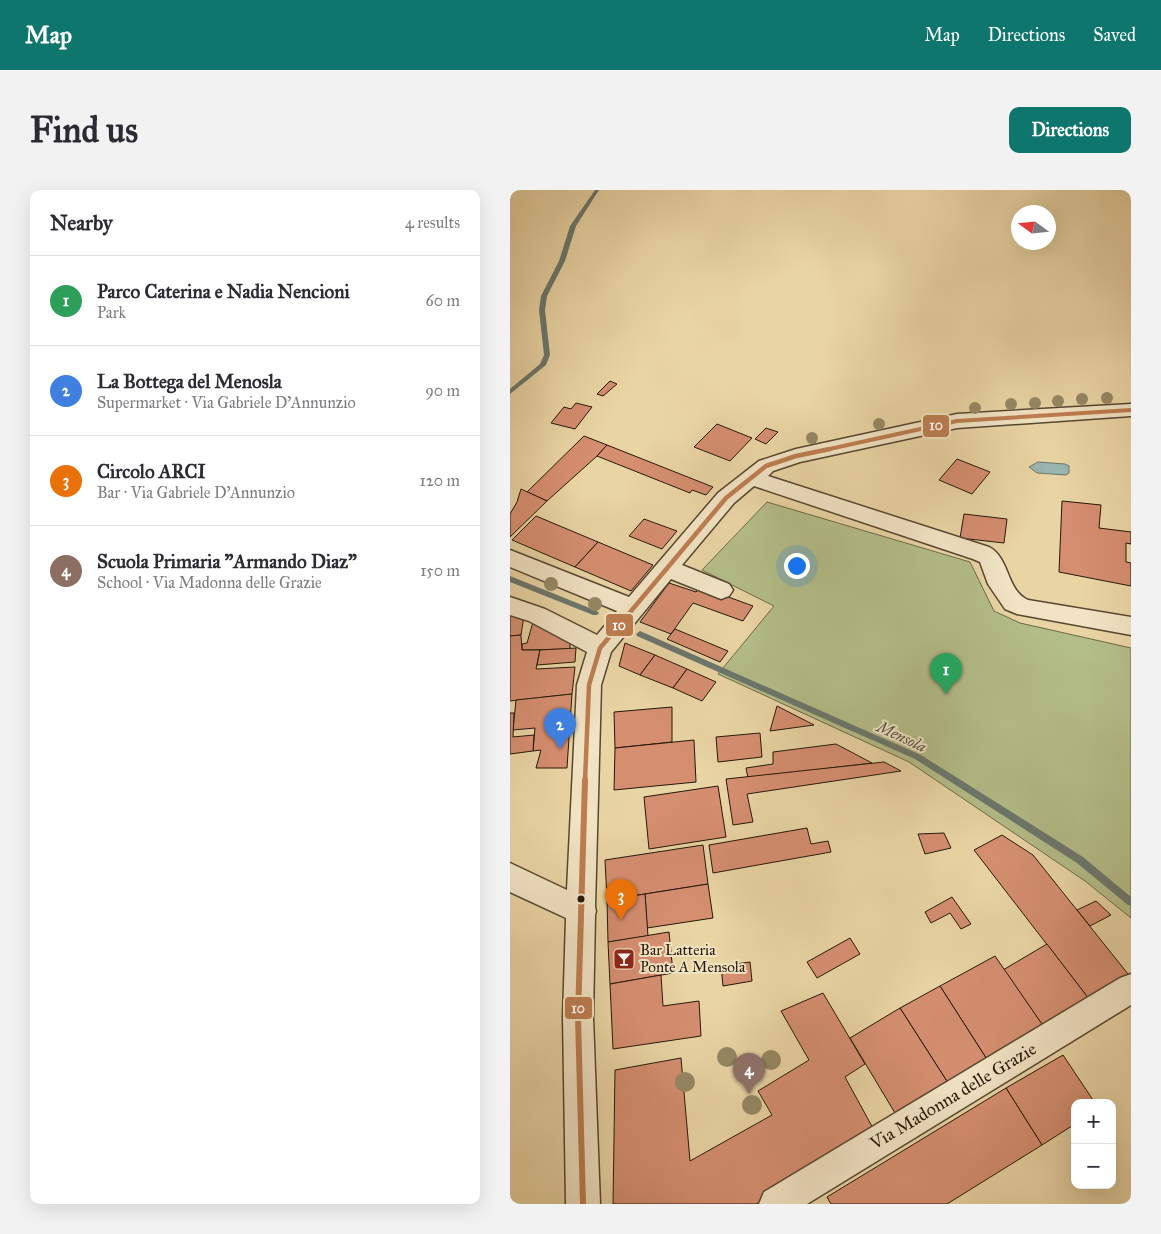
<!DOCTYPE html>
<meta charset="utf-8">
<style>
body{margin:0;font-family:"IM FELL Great Primer",serif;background:#f2f2f3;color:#2b2b33}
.controls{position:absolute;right:15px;bottom:15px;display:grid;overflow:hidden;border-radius:10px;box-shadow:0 5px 20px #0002}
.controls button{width:45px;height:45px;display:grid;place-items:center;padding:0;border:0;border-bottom:1px solid #e1e1e2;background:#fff;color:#2b2b33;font:25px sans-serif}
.compass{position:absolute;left:501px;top:15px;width:45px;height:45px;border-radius:50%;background:#fff;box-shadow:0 5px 20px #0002;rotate:285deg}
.you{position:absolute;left:286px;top:375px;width:18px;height:18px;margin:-12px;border:4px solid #fff;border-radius:50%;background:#1a73e8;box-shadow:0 0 0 8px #1a73e833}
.badge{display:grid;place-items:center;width:32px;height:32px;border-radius:50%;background:#0f766e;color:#fff;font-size:16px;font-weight:700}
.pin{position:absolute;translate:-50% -41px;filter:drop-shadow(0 1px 2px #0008)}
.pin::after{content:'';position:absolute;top:26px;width:18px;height:15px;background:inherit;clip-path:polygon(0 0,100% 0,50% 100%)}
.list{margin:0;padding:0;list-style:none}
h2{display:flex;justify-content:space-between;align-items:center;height:65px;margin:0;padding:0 20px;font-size:21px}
h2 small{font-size:16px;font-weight:400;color:#7c7c81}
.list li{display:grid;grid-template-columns:32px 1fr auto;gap:15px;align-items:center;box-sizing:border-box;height:90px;padding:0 20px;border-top:1px solid #e1e1e2}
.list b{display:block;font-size:19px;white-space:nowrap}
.list p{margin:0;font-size:16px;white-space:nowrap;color:#7c7c81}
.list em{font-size:16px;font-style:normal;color:#7c7c81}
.map{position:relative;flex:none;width:621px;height:1014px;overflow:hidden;border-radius:10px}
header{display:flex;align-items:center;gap:30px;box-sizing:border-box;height:70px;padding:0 25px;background:#0f766e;color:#fff}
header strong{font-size:24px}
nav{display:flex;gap:28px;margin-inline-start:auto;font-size:18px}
.intro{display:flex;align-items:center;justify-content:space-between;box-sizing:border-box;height:120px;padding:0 30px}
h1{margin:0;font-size:35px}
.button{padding:12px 22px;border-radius:10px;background:#0f766e;color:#fff;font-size:18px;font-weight:700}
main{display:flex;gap:30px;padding:0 30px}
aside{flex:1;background:#fff;border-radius:10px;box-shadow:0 5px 20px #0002}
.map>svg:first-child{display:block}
.green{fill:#b3bd88;stroke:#6c6a48}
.water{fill:#9ab6b0;stroke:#6b776d}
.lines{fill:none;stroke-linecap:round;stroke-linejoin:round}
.stream{fill:#6b776d;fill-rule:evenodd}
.building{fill:#d58e70;stroke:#251809}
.minor-casing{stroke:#564730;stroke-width:3}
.minor{fill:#f1e3c4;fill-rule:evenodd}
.bus-1-far2-casing{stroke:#f1e3c4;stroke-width:6}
.bus-1-far1-casing{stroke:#f1e3c4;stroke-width:8}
.bus-1-casing{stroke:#f1e3c4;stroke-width:10}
.bus-1-far2{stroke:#bd7d50;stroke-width:4}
.bus-1-far1{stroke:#bd7d50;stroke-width:4.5}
.bus-1{stroke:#bd7d50;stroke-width:6}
.tree{fill:#958864}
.bus-dot{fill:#251809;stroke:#f1e3c4;stroke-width:2}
.labels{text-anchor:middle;stroke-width:4;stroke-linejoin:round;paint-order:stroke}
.poi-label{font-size:15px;fill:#251809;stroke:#f1e3c4;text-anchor:start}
.water-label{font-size:16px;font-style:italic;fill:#4e4f43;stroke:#f1e3c4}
.near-street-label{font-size:18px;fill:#251809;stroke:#f1e3c4}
.line-badge{stroke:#f1e3c4;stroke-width:2}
.badge-label{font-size:14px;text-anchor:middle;font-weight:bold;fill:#fff}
</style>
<header>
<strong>Map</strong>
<nav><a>Map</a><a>Directions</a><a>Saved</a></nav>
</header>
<div class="intro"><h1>Find us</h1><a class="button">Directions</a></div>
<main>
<aside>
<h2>Nearby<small>4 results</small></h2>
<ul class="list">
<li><span class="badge" style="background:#2e9e5b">1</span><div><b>Parco Caterina e Nadia Nencioni</b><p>Park</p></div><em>60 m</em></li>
<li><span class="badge" style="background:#3f7fe0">2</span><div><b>La Bottega del Menosla</b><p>Supermarket · Via Gabriele D'Annunzio</p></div><em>90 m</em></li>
<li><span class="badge" style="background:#e8710a">3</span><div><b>Circolo ARCI</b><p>Bar · Via Gabriele D'Annunzio</p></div><em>120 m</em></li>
<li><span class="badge" style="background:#8d6e63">4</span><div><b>Scuola Primaria &quot;Armando Diaz&quot;</b><p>School · Via Madonna delle Grazie</p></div><em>150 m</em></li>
</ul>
</aside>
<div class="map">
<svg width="621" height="1014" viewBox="0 0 621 1014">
<rect width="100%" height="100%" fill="#e9d4a4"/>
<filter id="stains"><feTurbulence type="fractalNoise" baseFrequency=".004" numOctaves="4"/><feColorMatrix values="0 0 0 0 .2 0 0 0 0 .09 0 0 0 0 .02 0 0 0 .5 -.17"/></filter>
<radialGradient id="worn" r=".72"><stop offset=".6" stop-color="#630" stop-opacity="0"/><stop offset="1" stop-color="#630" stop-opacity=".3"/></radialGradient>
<polygon class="green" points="257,312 460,372 484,421 510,433 621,458 621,728 575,691 399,572 208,484 264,416 192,380"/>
<polygon class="water" points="528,272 555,274 559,276 559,283 556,285 527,283 519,277"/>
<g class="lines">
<g class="stream">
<polygon points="85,0 89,0 66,36 55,71 37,106 35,120 40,165 36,175 0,204 0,199 30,174 34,165 29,120 31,106 49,71 60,36"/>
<polygon points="0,386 87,421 89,423 87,425 83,425 0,392"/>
<polygon points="130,441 411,565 573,667 621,707 621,716 618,715 567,673 405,569 127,446 126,444"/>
</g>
</g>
<g class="building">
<polygon points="100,191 107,194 93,206 87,204"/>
<polygon points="66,213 82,217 65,239 41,233 54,217 61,219"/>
<polygon points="207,234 242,248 220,271 184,257"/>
<polygon points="256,238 268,242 256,254 245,249"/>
<polygon points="74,246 97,255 87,266 37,311 17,302"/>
<polygon points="97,255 203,297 196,305 182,300 180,303 87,266"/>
<polygon points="447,269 480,282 462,304 429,290"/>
<polygon points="11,299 37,311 0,347 0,324 7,312"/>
<polygon points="552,311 591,315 589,338 621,342 621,354 616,353 616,372 621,373 621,396 549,382"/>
<polygon points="454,324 497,329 494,353 450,348"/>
<polygon points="26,326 88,352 65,377 2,350"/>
<polygon points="134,329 167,341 152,359 119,346"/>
<polygon points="88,352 143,375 121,401 65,377"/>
<polygon points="159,393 186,402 191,397 243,416 233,431 183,413 161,444 130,432"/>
<polygon points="0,421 14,426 11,445 0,446"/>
<polygon points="23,432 60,448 60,459 12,460 12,454 17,453"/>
<polygon points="165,439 218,461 210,472 157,449"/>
<polygon points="11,445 12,460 30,460 26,479 65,477 62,504 0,511 0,446"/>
<polygon points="115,453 145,465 130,485 109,476"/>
<polygon points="66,458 65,472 27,475 30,460"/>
<polygon points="145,465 177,479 163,498 130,485"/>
<polygon points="177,479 206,492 192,511 163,498"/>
<polygon points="62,504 57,578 26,578 31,560 23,561 25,538 3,540 6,510"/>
<polygon points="267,516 304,535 260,541"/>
<polygon points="162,517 162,552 105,558 104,522"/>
<polygon points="0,523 4,523 3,547 24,545 23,561 0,564"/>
<polygon points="250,543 252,567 208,572 206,547"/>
<polygon points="184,550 186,592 104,600 105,558"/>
<polygon points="326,554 362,573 238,588 236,578 263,574 263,562"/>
<polygon points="374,572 391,581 237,604 243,632 223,635 216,589"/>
<polygon points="208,596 216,647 139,659 134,607"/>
<polygon points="297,638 301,654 318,651 321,662 203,683 199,655"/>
<polygon points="434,643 441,658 415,664 408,644"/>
<polygon points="492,645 523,665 618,784 579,809 464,660"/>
<polygon points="193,655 198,694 97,710 95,670"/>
<polygon points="198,694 203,728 137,738 135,704"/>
<polygon points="135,704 138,746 98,752 97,710"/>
<polygon points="442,707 461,734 451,739 440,723 421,733 415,722"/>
<polygon points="586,711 601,725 580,736 567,720"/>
<polygon points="159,742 163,783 100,794 98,752"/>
<polygon points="340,748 350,764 307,788 297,772"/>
<polygon points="537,754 579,809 534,837 493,780"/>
<polygon points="485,766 534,837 478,871 430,796"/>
<polygon points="240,772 242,791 213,796 211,776"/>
<polygon points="151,785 153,816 189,811 191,846 103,859 100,794"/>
<polygon points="430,796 478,871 440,896 390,818"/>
<polygon points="313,803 355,874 335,887 364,940 246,1014 103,1014 105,880 171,868 180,971 262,925 248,901 299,870 271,821"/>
<polygon points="390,818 440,896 388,928 340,848"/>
<polygon points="553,865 585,913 565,913 565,934 532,955 496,898"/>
<polygon points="496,898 532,955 437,1014 321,1014 317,1007"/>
</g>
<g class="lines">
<g class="minor-casing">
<g id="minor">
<path d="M621,214V226L447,238L290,272L263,281L258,286L479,357C500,368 496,400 518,410L621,427V445L507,424L495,419L478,394L470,372L463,369L244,296L224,313L172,375L219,394L223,400L219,406L211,409L161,389L101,462L91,495L85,717L86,721L85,725L83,827L90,1014H56L53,827L56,728L0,702V673L57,700L67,495L77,462L19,431L0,425V407L35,419L87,445L107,421L0,377V360L119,407L208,303L249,271L286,259L447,224Z"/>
<polygon points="621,784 621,815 297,1014 249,1014 254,1002 610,788"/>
</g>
</g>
<use href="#minor" class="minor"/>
<g class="bus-1-far2-casing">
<polyline id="bus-1-far2" points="315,260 447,231 621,220"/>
</g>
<g class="bus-1-far1-casing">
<polyline id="bus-1-far1" points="75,591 79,495 90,458 216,308 256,276 286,266 320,259"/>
</g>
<g class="bus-1-casing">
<polyline id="bus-1" points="73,1014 68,827 75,590"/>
</g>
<use href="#bus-1-far2" class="bus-1-far2"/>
<use href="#bus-1-far1" class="bus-1-far1"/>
<use href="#bus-1" class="bus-1"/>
</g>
<g class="tree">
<circle cx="597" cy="208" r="6"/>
<circle cx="572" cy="209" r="6"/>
<circle cx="548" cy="211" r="6"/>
<circle cx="525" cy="213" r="6"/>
<circle cx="501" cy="214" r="6"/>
<circle cx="465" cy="218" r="6"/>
<circle cx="369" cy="234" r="6"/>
<circle cx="302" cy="248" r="6"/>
<circle cx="41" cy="394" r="7"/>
<circle cx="85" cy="414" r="7"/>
<circle cx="217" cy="867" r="10"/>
<circle cx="261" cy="870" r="10"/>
<circle cx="175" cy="892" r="10"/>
<circle cx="242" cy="915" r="10"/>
</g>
<defs>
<g id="bar-square" transform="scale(1.125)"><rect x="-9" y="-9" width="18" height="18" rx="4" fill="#8f2418" stroke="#f1e3c4"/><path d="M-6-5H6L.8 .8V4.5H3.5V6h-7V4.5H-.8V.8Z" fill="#fff"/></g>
</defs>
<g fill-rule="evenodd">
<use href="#bar-square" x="114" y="769"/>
</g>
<circle class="bus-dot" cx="71" cy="709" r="4.5"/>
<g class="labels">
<g class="poi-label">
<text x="130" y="765">Bar Latteria<tspan x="130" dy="17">Ponte A Mensola</tspan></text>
</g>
<g class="water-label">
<text transform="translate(392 546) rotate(25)" y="6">Mensola</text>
</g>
<g class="near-street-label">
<text transform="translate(443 906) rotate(-31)" y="6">Via Madonna delle Grazie</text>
</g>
</g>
<g class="line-badge">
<rect x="412" y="224" width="28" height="24" rx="5" fill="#bd7d50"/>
<rect x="95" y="423" width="29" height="24" rx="5" fill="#bd7d50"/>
<rect x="54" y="806" width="29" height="24" rx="5" fill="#bd7d50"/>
</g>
<g class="badge-label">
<text x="426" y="240">10</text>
<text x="109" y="440">10</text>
<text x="68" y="823">10</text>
</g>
<rect width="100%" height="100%" filter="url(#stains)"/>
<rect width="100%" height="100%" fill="url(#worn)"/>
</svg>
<div class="controls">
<button>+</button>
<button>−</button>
</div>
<svg class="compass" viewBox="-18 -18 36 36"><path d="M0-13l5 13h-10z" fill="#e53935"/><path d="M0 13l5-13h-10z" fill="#7c7c81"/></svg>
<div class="you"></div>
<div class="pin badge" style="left:436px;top:504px;background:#2e9e5b">1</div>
<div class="pin badge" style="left:50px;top:559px;background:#3f7fe0">2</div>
<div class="pin badge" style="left:111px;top:730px;background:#e8710a">3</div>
<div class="pin badge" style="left:239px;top:904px;background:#8d6e63">4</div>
</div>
</main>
